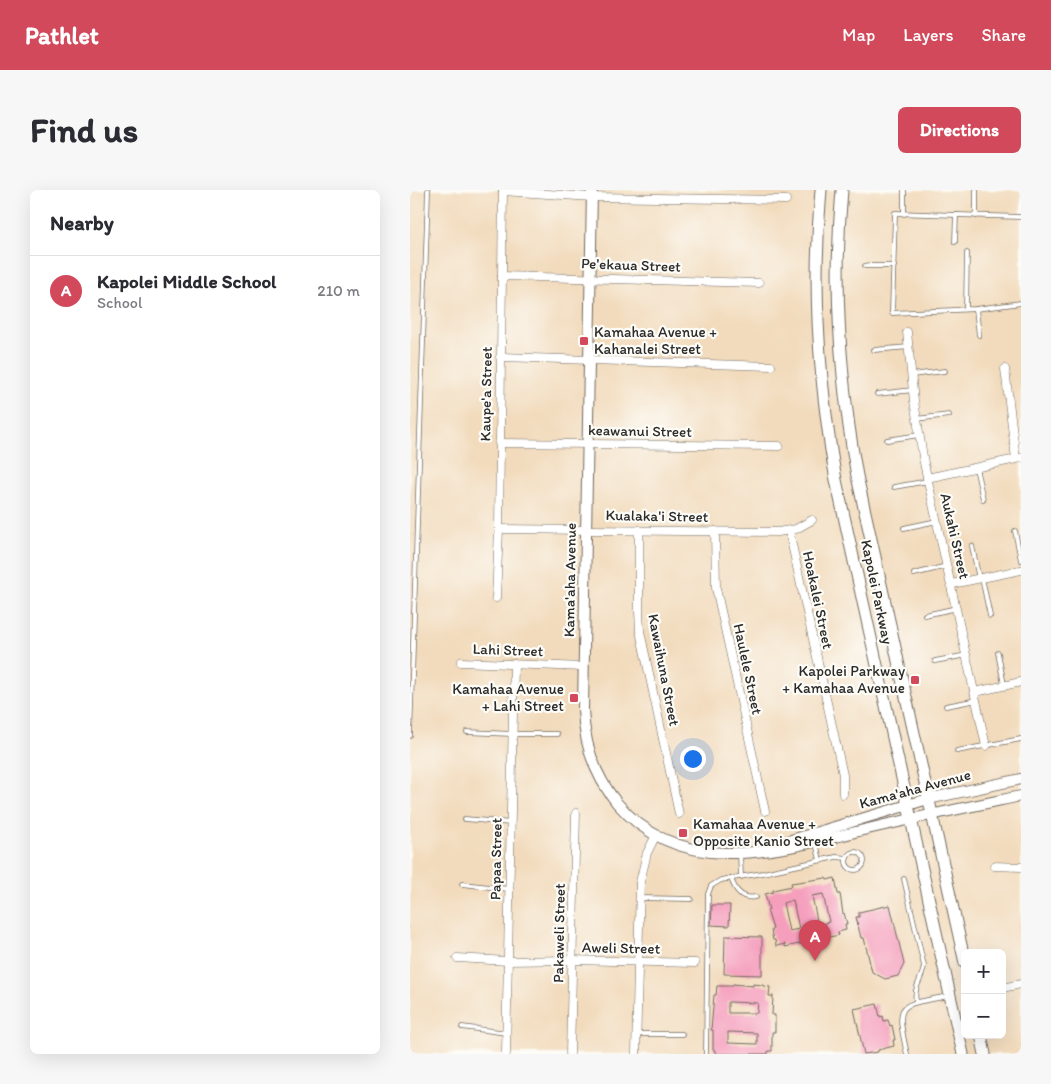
<!DOCTYPE html>
<meta charset="utf-8">
<style>
body{margin:0;font-family:Itim,sans-serif;background:#f7f7f7;color:#2b2b33}
.controls{position:absolute;right:15px;bottom:15px;display:grid;overflow:hidden;border-radius:8px;box-shadow:0 5px 20px #0002}
.controls button{width:45px;height:45px;display:grid;place-items:center;padding:0;border:0;border-bottom:1px solid #e1e1e2;background:#fff;color:#2b2b33;font:25px sans-serif}
.you{position:absolute;left:282px;top:568px;width:18px;height:18px;margin:-12px;border:4px solid #fff;border-radius:50%;background:#1a73e8;box-shadow:0 0 0 8px #1a73e833}
.badge{display:grid;place-items:center;width:32px;height:32px;border-radius:50%;background:#d1495b;color:#fff;font-size:16px;font-weight:700}
.pin{position:absolute;translate:-50% -41px;filter:drop-shadow(0 1px 2px #0008)}
.pin::after{content:'';position:absolute;top:26px;width:18px;height:15px;background:inherit;clip-path:polygon(0 0,100% 0,50% 100%)}
.list{margin:0;padding:0;list-style:none}
h2{display:flex;justify-content:space-between;align-items:center;height:65px;margin:0;padding:0 20px;font-size:21px}
h2 small{font-size:16px;font-weight:400;color:#7c7c81}
.list li{display:grid;grid-template-columns:32px 1fr auto;gap:15px;align-items:center;box-sizing:border-box;height:70px;padding:0 20px;border-top:1px solid #e1e1e2}
.list b{display:block;font-size:19px;white-space:nowrap}
.list p{margin:0;font-size:16px;white-space:nowrap;color:#7c7c81}
.list em{font-size:16px;font-style:normal;color:#7c7c81}
.map{position:relative;flex:none;width:611px;height:864px;overflow:hidden;border-radius:8px}
header{display:flex;align-items:center;gap:30px;box-sizing:border-box;height:70px;padding:0 25px;background:#d1495b;color:#fff}
header strong{font-size:24px}
nav{display:flex;gap:28px;margin-inline-start:auto;font-size:18px}
.intro{display:flex;align-items:center;justify-content:space-between;box-sizing:border-box;height:120px;padding:0 30px}
h1{margin:0;font-size:35px}
.button{padding:12px 22px;border-radius:8px;background:#d1495b;color:#fff;font-size:18px;font-weight:700}
main{display:flex;gap:30px;padding:0 30px}
aside{flex:1;background:#fff;border-radius:8px;box-shadow:0 5px 20px #0002}
.map>svg:first-child{display:block}
.building{fill:#f59fbd;fill-rule:evenodd}
.lines{fill:none;stroke-linecap:round;stroke-linejoin:round}
.service-casing{stroke:#71695e;stroke-width:5.5}
.minor-casing{stroke:#71695e;stroke-width:9}
.tertiary-casing{stroke:#71695e;stroke-width:12}
.secondary-casing{stroke:#71695e;stroke-width:13}
.service{stroke:#fff;stroke-width:4}
.minor{stroke:#fff;stroke-width:8}
.tertiary{stroke:#fff;stroke-width:10}
.secondary{stroke:#fff;stroke-width:11}
.poi-dot{fill:#d1495b;stroke:#fdfcf7;stroke-width:2}
.labels{text-anchor:middle;stroke-width:4.5;stroke-linejoin:round;paint-order:stroke}
.street-label{font-size:15px;fill:#2b2b2b;stroke:#fdfcf7}
.poi-label{font-size:15px;fill:#2b2b2b;stroke:#fdfcf7;text-anchor:start}
</style>
<header>
<strong>Pathlet</strong>
<nav><a>Map</a><a>Layers</a><a>Share</a></nav>
</header>
<div class="intro"><h1>Find us</h1><a class="button">Directions</a></div>
<main>
<aside>
<h2>Nearby<small></small></h2>
<ul class="list">
<li><span class="badge">A</span><div><b>Kapolei Middle School</b><p>School</p></div><em>210 m</em></li>
</ul>
</aside>
<div class="map">
<svg width="611" height="864" viewBox="0 0 611 864">
<rect width="100%" height="100%" fill="#fdfcf7"/>
<filter id="ink" filterUnits="userSpaceOnUse"><feTurbulence type="fractalNoise" baseFrequency=".02" numOctaves="2"/><feDisplacementMap in="SourceGraphic" scale="10" xChannelSelector="R" yChannelSelector="G"/><feConvolveMatrix kernelMatrix="1 2 1 2 8 2 1 2 1" color-interpolation-filters="sRGB"/></filter>
<filter id="wash" filterUnits="userSpaceOnUse"><feTurbulence type="fractalNoise" baseFrequency=".0096" numOctaves="4" result="noise"/><feDisplacementMap in="SourceGraphic" scale="20" xChannelSelector="R" yChannelSelector="G"/><feGaussianBlur stdDeviation="1.12" result="paint"/><feColorMatrix in="noise" values="0 0 0 0 0 0 0 0 0 0 0 0 0 0 0 0 0 1.4 0 .05"/><feComposite in="paint" operator="in"/></filter>
<g filter="url(#wash)">
<rect width="100%" height="100%" fill="#f2dbbd"/>
<g id="blocks">
<g class="building">
<path d="M416,688L417,690L425,688L428,704H430L433,724L434,723L437,734H435L436,740L428,742L429,745L410,749V752L394,756V753L375,757V754L366,756L365,750H363L361,740L363,739L357,720H359L355,704L363,702V700L382,696L381,693ZM413,704L419,732L408,735L402,706ZM383,710L389,739L379,741L373,713Z"/>
<polygon points="302,715 320,715 319,736 301,735"/>
<polygon points="480,715 494,774 488,786 475,789 462,782 454,748 451,748 446,727 449,727 449,722"/>
<polygon points="315,746 352,747 352,785 314,784"/>
<path d="M323,794L343,796V794L353,795V796L360,797L359,806H363L362,825H365V842H362V861H358V864H305V860H303V840H301L304,805H306L307,796H323ZM318,812L348,813L347,823H318ZM318,842L347,843V854L318,853Z"/>
<polygon points="467,814 470,827 473,826 474,831 478,830 480,836 482,835 485,850 483,850 484,856 468,860 468,862 454,864 444,819"/>
</g>
</g>
</g>
<g filter="url(#ink)">
<use href="#blocks" fill-opacity="0" stroke="#71695e" stroke-width="1"/>
<g class="lines">
<g class="service-casing">
<g id="service">
<polyline points="494,24 494,0"/>
<polyline points="566,26 566,0"/>
<polyline points="611,27 485,23 482,123 566,119 611,113"/>
<polyline points="545,52 546,25"/>
<polyline points="455,76 484,76"/>
<polyline points="556,119 557,63"/>
<polyline points="566,119 569,145"/>
<polyline points="464,160 499,157"/>
<polyline points="501,185 535,181"/>
<polyline points="467,204 503,200"/>
<polyline points="506,229 539,225"/>
<polyline points="477,250 509,245"/>
<polyline points="566,278 573,309"/>
<polyline points="484,297 518,291"/>
<polyline points="494,338 527,331"/>
<polyline points="605,341 611,370"/>
<polyline points="562,356 569,389"/>
<polyline points="504,384 537,376"/>
<polyline points="572,388 580,426"/>
<polyline points="515,425 547,418"/>
<polyline points="588,463 594,495"/>
<polyline points="525,471 557,465"/>
<polyline points="536,516 567,510"/>
<polyline points="57,542 102,544 147,544"/>
<polyline points="0,546 18,0"/>
<polyline points="547,561 611,549"/>
<polyline points="55,629 101,633"/>
<polyline points="406,653 410,670"/>
<circle cx="445" cy="671" r="9"/>
<polyline points="330,664 331,687"/>
<path d="M321,688C325,701 332,710 346,707"/>
<path d="M494,689L514,776C512,791 503,796 506,812"/>
<polyline points="52,694 99,699"/>
<polyline points="229,708 281,709"/>
<polyline points="52,837 97,843"/>
<polyline points="227,844 272,844"/>
<polyline points="296,864 298,704 301,696 311,690 353,683 426,667 437,668"/>
<path d="M497,864C485,810 488,816 538,806"/>
</g>
</g>
<g class="minor-casing">
<g id="minor">
<polyline points="93,1 182,7 376,10"/>
<polyline points="92,86 349,93"/>
<polyline points="497,142 504,211 514,273 576,556"/>
<polyline points="90,167 361,176"/>
<polyline points="595,179 606,269"/>
<polyline points="89,253 369,256"/>
<polyline points="517,288 611,268"/>
<polyline points="89,339 368,342 386,339 402,330"/>
<polyline points="229,340 229,421 230,441 269,624"/>
<polyline points="305,341 306,398 355,621"/>
<polyline points="379,341 433,585 433,604"/>
<polyline points="542,394 611,380"/>
<polyline points="86,408 89,339 93,0"/>
<polyline points="51,472 174,477"/>
<polyline points="565,502 611,492"/>
<polyline points="584,676 611,677"/>
<polyline points="47,768 98,771 162,770 285,773"/>
<polyline points="592,798 611,794"/>
<polyline points="96,864 104,474"/>
<polyline points="160,864 166,623"/>
<polyline points="226,864 230,692 237,663 246,645"/>
</g>
</g>
<g class="tertiary-casing">
<g id="tertiary">
<path d="M182,0L173,519C174,554 185,586 207,613C276,694 379,657 466,637C514,626 563,616 611,606"/>
<polyline points="378,651 518,609 611,589"/>
</g>
</g>
<g class="secondary-casing">
<g id="secondary">
<path d="M411,0C402,97 409,195 426,290L553,864"/>
<path d="M432,0C423,96 430,192 447,286L555,773"/>
<polyline points="571,845 575,864"/>
</g>
</g>
<use href="#service" class="service"/>
<use href="#minor" class="minor"/>
<use href="#tertiary" class="tertiary"/>
<use href="#secondary" class="secondary"/>
</g>
</g>
<g class="poi-dot">
<rect x="169" y="146" width="10" height="10" rx="2.5"/>
<rect x="500" y="485" width="10" height="10" rx="2.5"/>
<rect x="159" y="503" width="10" height="10" rx="2.5"/>
<rect x="268" y="638" width="10" height="10" rx="2.5"/>
</g>
<g class="labels">
<g class="street-label">
<text transform="translate(221 75) rotate(2)" y="5">Pe'ekaua Street</text>
<text transform="translate(76 204) rotate(-89)" y="5">Kaupe'a Street</text>
<text transform="translate(230 241) rotate(1)" y="5">keawanui Street</text>
<text transform="translate(247 326) rotate(1)" y="5">Kualaka'i Street</text>
<text transform="translate(545 346) rotate(77)" y="5">Aukahi Street</text>
<text transform="translate(160 390) rotate(-89)" y="5">Kama'aha Avenue</text>
<text transform="translate(467 402) rotate(78)" y="5">Kapolei Parkway</text>
<text transform="translate(408 410) rotate(78)" y="5">Hoakalei Street</text>
<text transform="translate(98 460) rotate(2)" y="5">Lahi Street</text>
<text transform="translate(338 479) rotate(78)" y="5">Haulele Street</text>
<text transform="translate(254 480) rotate(79)" y="5">Kawaihuna Street</text>
<text transform="translate(505 599) rotate(-15)" y="5">Kama'aha Avenue</text>
<text transform="translate(86 669) rotate(-89)" y="5">Papaa Street</text>
<text transform="translate(149 743) rotate(-89)" y="5">Pakaweli Street</text>
<text transform="translate(211 758) rotate(1)" y="5">Aweli Street</text>
</g>
<g class="poi-label">
<text x="184" y="147">Kamahaa Avenue +<tspan x="184" dy="17">Kahanalei Street</tspan></text>
<text x="495" y="486" text-anchor="end">Kapolei Parkway<tspan x="495" dy="17">+ Kamahaa Avenue</tspan></text>
<text x="154" y="504" text-anchor="end">Kamahaa Avenue<tspan x="154" dy="17">+ Lahi Street</tspan></text>
<text x="283" y="639">Kamahaa Avenue +<tspan x="283" dy="17">Opposite Kanio Street</tspan></text>
</g>
</g>
</svg>
<div class="controls">
<button>+</button>
<button>−</button>
</div>
<div class="you"></div>
<div class="pin badge" style="left:405px;top:771px">A</div>
</div>
</main>
